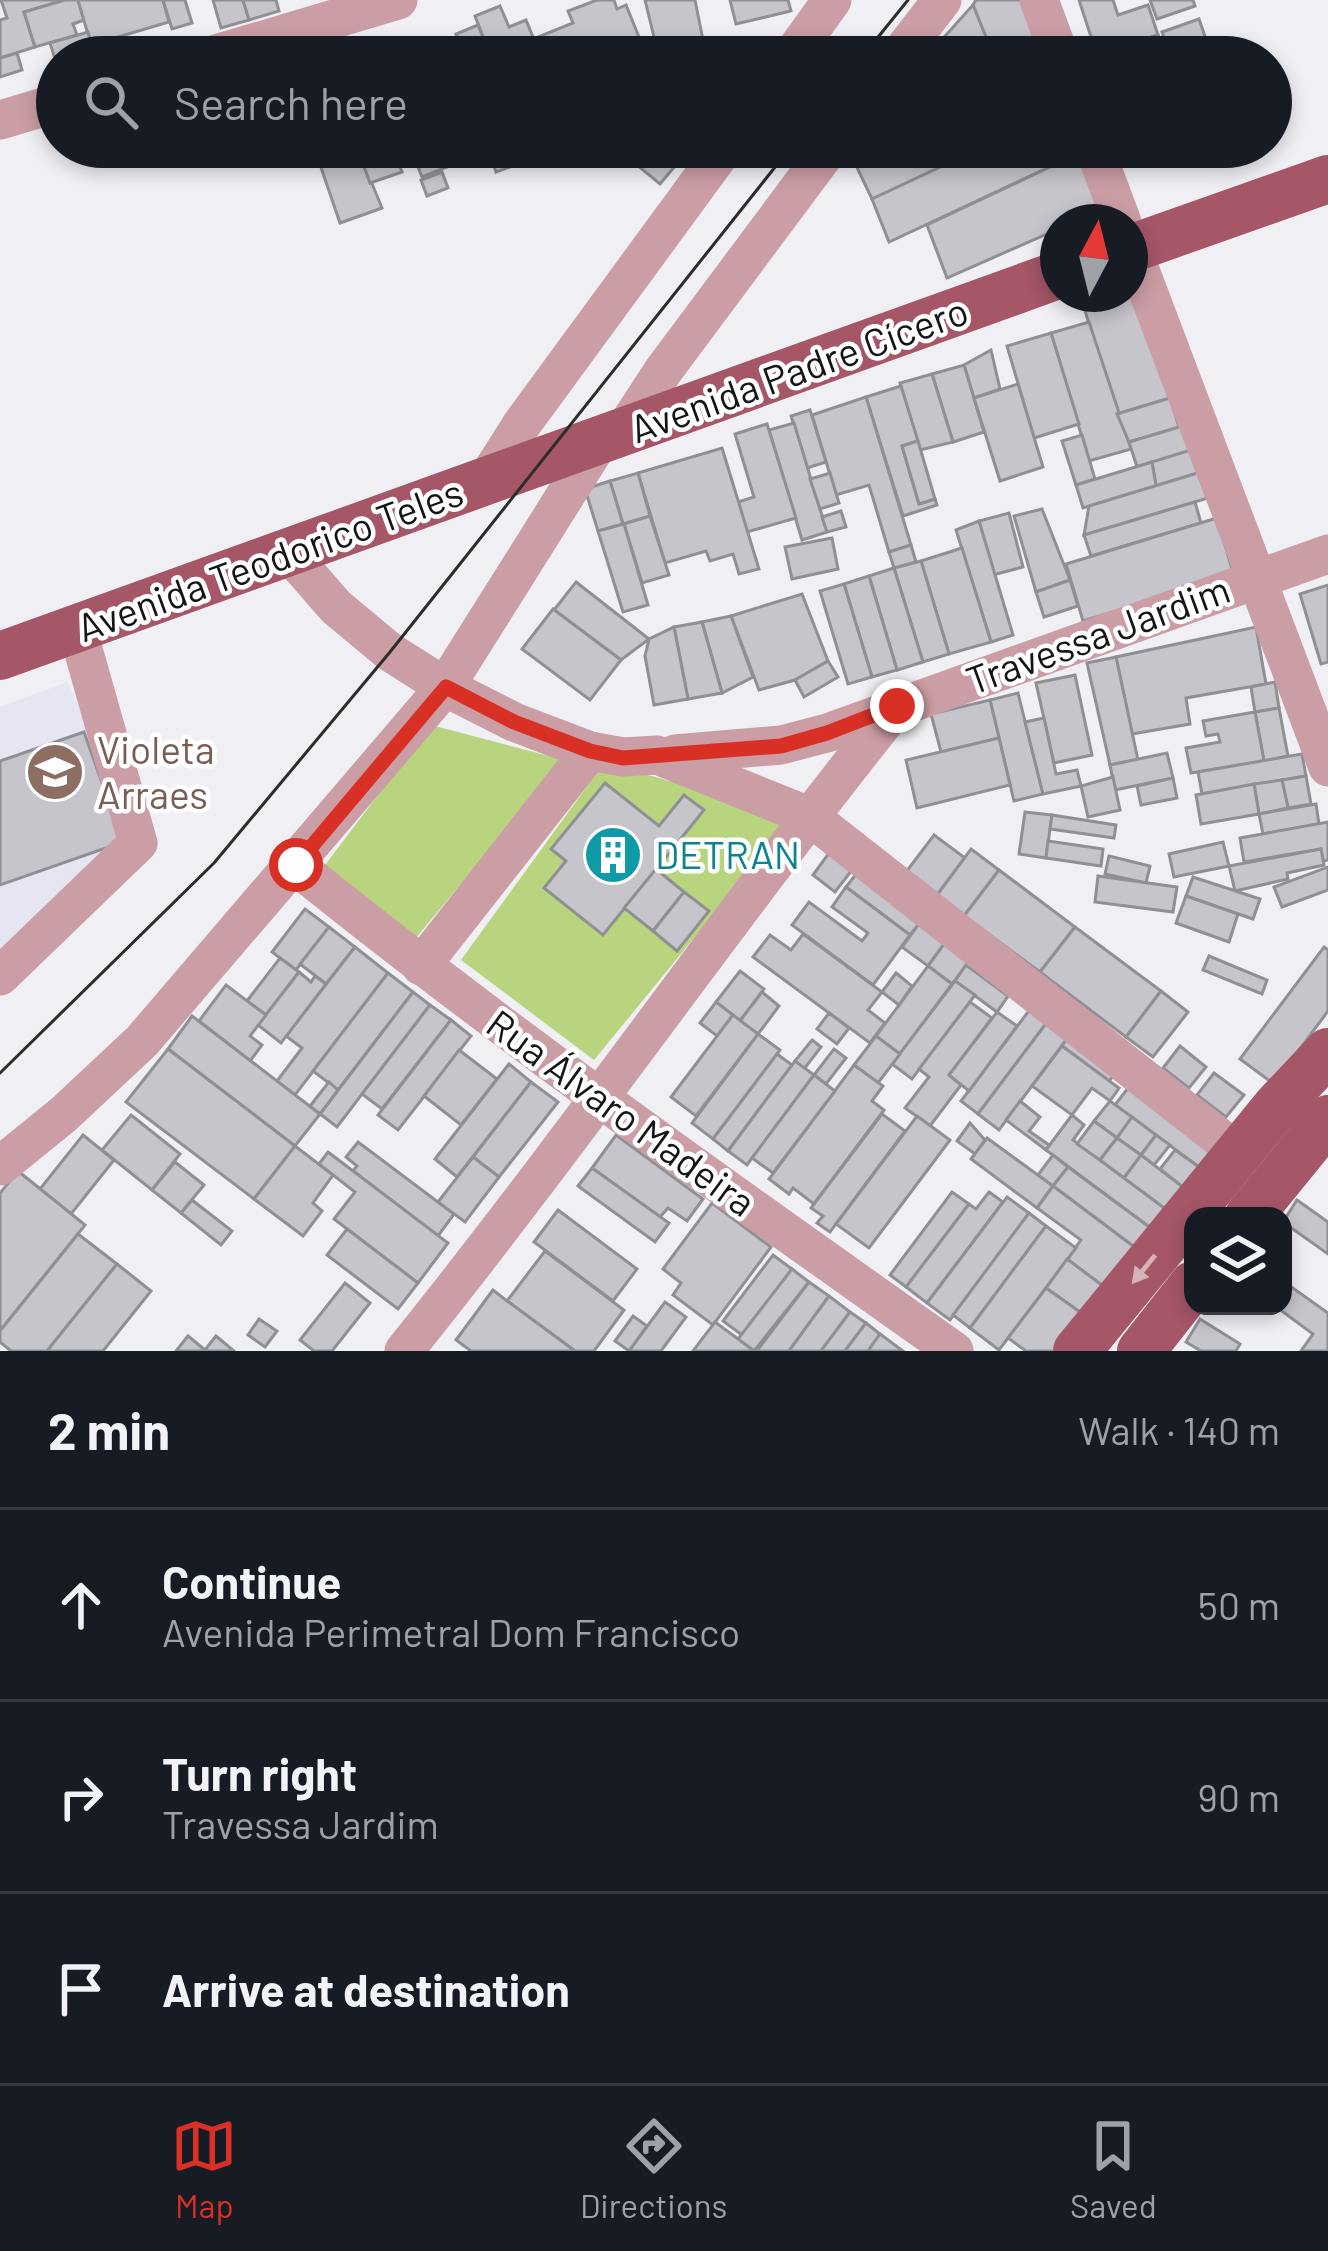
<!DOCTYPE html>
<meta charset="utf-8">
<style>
body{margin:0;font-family:Barlow,sans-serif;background:#242831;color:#f1f3f6}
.controls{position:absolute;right:36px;bottom:36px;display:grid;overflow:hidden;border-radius:24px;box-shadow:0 6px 18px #0003}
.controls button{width:108px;height:108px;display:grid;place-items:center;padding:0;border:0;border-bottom:3px solid #363941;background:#171b24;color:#f1f3f6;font:60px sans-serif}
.compass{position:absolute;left:1040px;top:204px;width:108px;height:108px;border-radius:50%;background:#171b24;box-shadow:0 6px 18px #0003;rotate:7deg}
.stop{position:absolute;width:36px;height:36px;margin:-27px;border:9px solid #d93025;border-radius:50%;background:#fff}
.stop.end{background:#d93025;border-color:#fff;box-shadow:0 3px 12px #0008}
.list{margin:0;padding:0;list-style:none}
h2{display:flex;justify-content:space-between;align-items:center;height:156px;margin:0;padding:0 48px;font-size:51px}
h2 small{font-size:39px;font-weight:400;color:#9ea1a6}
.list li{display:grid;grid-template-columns:78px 1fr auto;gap:36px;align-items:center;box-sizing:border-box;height:192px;padding:0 48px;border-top:3px solid #363941}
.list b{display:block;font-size:45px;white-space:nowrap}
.list p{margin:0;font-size:39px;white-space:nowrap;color:#9ea1a6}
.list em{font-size:39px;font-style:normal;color:#9ea1a6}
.icon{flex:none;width:66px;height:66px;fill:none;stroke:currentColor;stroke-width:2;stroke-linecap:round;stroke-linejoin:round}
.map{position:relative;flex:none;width:1328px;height:1351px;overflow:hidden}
.search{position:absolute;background:#171b24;box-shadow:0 6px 18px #0003;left:36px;right:36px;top:36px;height:132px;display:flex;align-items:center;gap:30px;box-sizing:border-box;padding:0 42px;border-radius:66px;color:#9ea1a6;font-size:45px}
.sheet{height:732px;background:#171b24}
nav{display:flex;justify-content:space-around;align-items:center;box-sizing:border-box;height:168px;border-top:3px solid #363941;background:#171b24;font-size:33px;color:#9ea1a6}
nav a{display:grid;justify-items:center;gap:6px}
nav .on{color:#d93025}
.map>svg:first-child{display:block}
.built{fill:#e6e5f2}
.green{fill:#b8d47f}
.building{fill:#c6c5cb;stroke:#8f8f94;stroke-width:3}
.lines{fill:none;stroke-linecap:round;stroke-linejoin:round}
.minor{stroke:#cb9da4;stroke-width:39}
.major{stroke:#a55667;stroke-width:48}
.tram{stroke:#2c2c2d;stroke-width:3}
.oneway{fill:#d6b3bb}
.route{stroke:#d93025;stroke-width:15}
.labels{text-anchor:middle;stroke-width:9;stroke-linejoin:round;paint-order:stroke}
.street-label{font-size:39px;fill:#151516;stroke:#fff}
.education-label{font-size:39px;fill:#785e54;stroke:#fff;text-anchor:start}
.culture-label{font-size:39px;fill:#0d838f;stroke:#fff;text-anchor:start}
</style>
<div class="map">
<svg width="1328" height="1351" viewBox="0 0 1328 1351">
<rect width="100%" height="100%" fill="#efeff4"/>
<polygon class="built" points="67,682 140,838 0,965 0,707"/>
<g class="green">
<polygon points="431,725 564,760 415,939 322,869"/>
<polygon points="604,763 685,785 785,827 594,1060 461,960"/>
</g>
<g class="building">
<polygon points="1,0 65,0 24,12 35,47 0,58 0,20 7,18"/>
<polygon points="65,0 78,0 84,20 73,24 77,35 35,47 24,12"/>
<polygon points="78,0 163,0 169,22 91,45"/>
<polygon points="163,0 185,0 192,23 172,29"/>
<polygon points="213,0 243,0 249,20 221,28"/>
<polygon points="243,0 276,0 279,11 249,20"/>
<polygon points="597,0 614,0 617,9 626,5 641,42 654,37 645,0 695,0 703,40 672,52 674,57 541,57 533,39 573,23 568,11"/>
<polygon points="730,0 788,0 791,11 736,24"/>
<polygon points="976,0 1027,0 1050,57 994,57 973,5"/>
<polygon points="1079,0 1113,0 1118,15 1148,5 1158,35 1097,55"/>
<polygon points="1150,0 1193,0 1195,6 1157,19"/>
<polygon points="973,5 994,57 942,57 937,45"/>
<polygon points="500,6 509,27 526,20 541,57 491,57 475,16"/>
<polygon points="1199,19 1209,48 1170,57 1162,32"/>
<polygon points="478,25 491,57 426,57 460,42 456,34"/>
<polygon points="88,32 93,51 57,57 56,62 50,43"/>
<polygon points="1158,35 1166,57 1098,57 1097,55"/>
<polygon points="703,40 710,57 675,57 672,52"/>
<polygon points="17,53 22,70 0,77 0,58"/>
<polygon points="314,147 357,147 382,208 340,223"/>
<polygon points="357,147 399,147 394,149 402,172 370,183"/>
<polygon points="410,147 463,147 467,159 422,177"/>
<polygon points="511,147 518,147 524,162 496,172 490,154"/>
<polygon points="615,147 691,147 660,184"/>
<polygon points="857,147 981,147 981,148 872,199 851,155"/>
<polygon points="983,147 1086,150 889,242 872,199"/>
<polygon points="1086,150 1106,209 1075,222 1058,222 1058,229 947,278 927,225"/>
<polygon points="442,172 448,188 427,196 421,180"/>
<polygon points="1138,295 1170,398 1117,414 1085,311"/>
<polygon points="1089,322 1131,449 1089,461 1051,333"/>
<polygon points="1051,333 1079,424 1034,438 1007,346"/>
<polygon points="991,350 1000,389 974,398 964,365"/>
<polygon points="964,365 984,432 953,442 932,374"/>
<polygon points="932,374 953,442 920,450 900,383"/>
<polygon points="1018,384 1043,467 1000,481 974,398"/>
<polygon points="901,386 918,441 902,446 919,504 935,499 937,505 903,516 866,397"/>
<polygon points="866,397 911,545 889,552 869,485 836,495 812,415"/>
<polygon points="1170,398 1179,427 1129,442 1117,414"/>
<polygon points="810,410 826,462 807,468 791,416"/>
<polygon points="794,423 827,532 802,540 769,430"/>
<polygon points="767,424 796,518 747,532 738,502 754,497 735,434"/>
<polygon points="1186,425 1193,450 1137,467 1129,442"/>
<polygon points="1082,435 1095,479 1076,485 1062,441"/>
<polygon points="918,441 935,499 919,504 902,446"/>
<polygon points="722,448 759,569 739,574 733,554 710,561 706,551 665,563 638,473"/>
<polygon points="1194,449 1201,472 1156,486 1152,462"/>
<polygon points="1152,462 1156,486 1083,508 1076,485"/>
<polygon points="1201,472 1208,498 1084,535 1089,506"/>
<polygon points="638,473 650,516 623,524 610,481"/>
<polygon points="830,473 839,503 820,509 810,479"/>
<polygon points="610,481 623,524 598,531 585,489"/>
<polygon points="1195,502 1201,523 1091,556 1084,535"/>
<polygon points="1042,509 1070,580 1036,592 1014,516"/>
<polygon points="841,511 846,527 827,532 822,517"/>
<polygon points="1009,513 1023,567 993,575 979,521"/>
<polygon points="650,516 669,575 642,583 624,524"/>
<polygon points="1217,518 1234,576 1083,621 1066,564"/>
<polygon points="979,521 1013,635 991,642 956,530"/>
<polygon points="624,524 648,605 623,612 598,531"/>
<polygon points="832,538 838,569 792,579 785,547"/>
<polygon points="911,545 916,562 894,568 889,552"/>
<polygon points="962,548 991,642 949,654 921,561"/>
<polygon points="921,561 949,654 923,662 894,568"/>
<polygon points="894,568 923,662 897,670 869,576"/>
<polygon points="869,576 897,670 872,677 844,584"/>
<polygon points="1070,580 1078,606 1044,617 1036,592"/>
<polygon points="576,582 617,614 649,639 621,660 554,610"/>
<polygon points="844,584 872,677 848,684 820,591"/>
<polygon points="1328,585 1328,662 1321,664 1300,594"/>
<polygon points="802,594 828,661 795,680 759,690 731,616"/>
<polygon points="553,609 621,660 590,700 522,649"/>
<polygon points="731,616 753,677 722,693 702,622"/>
<polygon points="702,622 722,693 688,699 674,627"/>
<polygon points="674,627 688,699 654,705 645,656 649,639"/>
<polygon points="1256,627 1266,684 1186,698 1190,724 1132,734 1116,657"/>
<polygon points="1116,657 1138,760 1110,765 1087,663"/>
<polygon points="828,661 838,677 804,697 795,680"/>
<polygon points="1075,675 1092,755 1054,763 1036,683"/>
<polygon points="1275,682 1279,708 1255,712 1251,687"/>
<polygon points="1018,693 1043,794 1014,801 990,700"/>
<polygon points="990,700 999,738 941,752 931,714"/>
<polygon points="1279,708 1288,756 1264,761 1255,712"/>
<polygon points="1255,712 1264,761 1191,773 1186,748 1220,742 1218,734 1206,736 1203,721"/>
<polygon points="1044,718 1056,774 1077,770 1081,786 1043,794 1025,722"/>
<polygon points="84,732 123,842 0,885 0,761"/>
<polygon points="999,738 1010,785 917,808 906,760"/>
<polygon points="1167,753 1173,778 1115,790 1110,765"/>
<polygon points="1302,754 1306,776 1202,794 1198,772"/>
<polygon points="1306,776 1311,804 1288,808 1282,780"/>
<polygon points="1113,777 1120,810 1088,817 1081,786"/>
<polygon points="1173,778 1177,798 1141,805 1137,786"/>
<polygon points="1282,780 1288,808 1259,814 1254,784"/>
<polygon points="605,783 659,826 684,795 704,810 603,935 544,888 566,861 551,849"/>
<polygon points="1254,784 1259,814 1201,824 1196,795"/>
<polygon points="1316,804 1319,824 1263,834 1259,814"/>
<polygon points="1025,812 1052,815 1046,858 1019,854"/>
<polygon points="1052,815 1116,825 1114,838 1050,829"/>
<polygon points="1328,822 1328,860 1323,861 1321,849 1244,862 1240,838"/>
<polygon points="934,835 965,858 937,895 906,872"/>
<polygon points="1048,841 1103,849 1101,866 1046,858"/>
<polygon points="1223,842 1229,866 1174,877 1169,854"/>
<polygon points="971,849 999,870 964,916 937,895"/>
<polygon points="1321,849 1324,865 1287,873 1288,879 1235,891 1229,866"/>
<polygon points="829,853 852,870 835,892 813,875"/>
<polygon points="1109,856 1150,866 1146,883 1105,874"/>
<polygon points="1328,867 1328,890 1282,907 1274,887"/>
<polygon points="656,869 684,892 653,931 624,908"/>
<polygon points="999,870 1075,927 1040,972 964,916"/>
<polygon points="857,873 921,921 910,935 846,887"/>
<polygon points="1098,876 1177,887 1173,912 1095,902"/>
<polygon points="1193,877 1260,899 1253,919 1186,896"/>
<polygon points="846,887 910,935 873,985 792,925 809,902 862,941 868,933 832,907"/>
<polygon points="684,892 709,911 677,951 653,931"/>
<polygon points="1186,896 1238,914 1229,942 1176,923"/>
<polygon points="305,909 329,927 296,970 272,952"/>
<polygon points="921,921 947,940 928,966 902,947"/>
<polygon points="329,927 355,947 326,984 300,964"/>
<polygon points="1075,927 1161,991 1126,1037 1040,972"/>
<polygon points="803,934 882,992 868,1010 885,1023 870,1043 753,957 770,935 791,950"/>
<polygon points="947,940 972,958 952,984 928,966"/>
<polygon points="355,947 388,973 295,1095 277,1081 302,1048 286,1036"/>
<polygon points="1324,947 1328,950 1328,1011 1274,1084 1240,1059"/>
<polygon points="1209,956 1267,980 1262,994 1203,970"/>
<polygon points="280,958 299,972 266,1015 247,1001"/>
<polygon points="966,965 1008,996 997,1012 955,981"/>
<polygon points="928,966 952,984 900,1054 876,1036"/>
<polygon points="740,971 764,989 740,1021 716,1002"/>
<polygon points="299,972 311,982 315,976 326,984 281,1043 258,1025"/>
<polygon points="388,973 413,992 338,1090 313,1071"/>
<polygon points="896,973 912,986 899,1005 882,992"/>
<polygon points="955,981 975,995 912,1079 892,1064"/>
<polygon points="226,985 266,1015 250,1036 262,1045 250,1061 199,1021"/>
<polygon points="1161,991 1188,1012 1153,1057 1126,1037"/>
<polygon points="413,992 430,1005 337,1127 320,1114"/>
<polygon points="762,992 779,1006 758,1034 740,1021"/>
<polygon points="716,1002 733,1015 717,1036 700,1023"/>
<polygon points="970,1002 992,1018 949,1075 961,1085 930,1126 905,1108 929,1077 919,1069"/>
<polygon points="430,1005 451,1020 382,1109 362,1094"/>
<polygon points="1031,1008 1048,1021 978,1114 961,1101"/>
<polygon points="997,1012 1017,1026 969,1091 949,1075"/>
<polygon points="829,1013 849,1028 837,1044 817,1029"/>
<polygon points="733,1015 758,1034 696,1116 671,1097"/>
<polygon points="192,1016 320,1114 295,1146 168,1049"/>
<polygon points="451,1020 471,1036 398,1130 378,1115"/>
<polygon points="1048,1021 1069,1036 999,1130 978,1114"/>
<polygon points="758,1034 780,1050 713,1139 692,1123"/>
<polygon points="876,1036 900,1054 878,1083 854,1065"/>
<polygon points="1069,1036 1117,1072 1109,1081 1062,1046"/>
<polygon points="812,1040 821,1047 804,1069 795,1061"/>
<polygon points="1062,1046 1119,1088 1110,1101 1092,1088 1072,1115 1032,1086"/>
<polygon points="1180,1046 1206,1067 1189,1088 1163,1068"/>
<polygon points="168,1049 295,1146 254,1199 126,1102"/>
<polygon points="834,1049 846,1058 826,1084 814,1075"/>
<polygon points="459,1050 497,1079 461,1125 424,1096"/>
<polygon points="777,1054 792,1065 728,1151 713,1139"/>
<polygon points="795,1061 814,1075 747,1165 728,1151"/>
<polygon points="509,1064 531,1082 457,1177 435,1159"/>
<polygon points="854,1065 883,1086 872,1101 884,1110 814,1204 793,1188 789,1194 769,1179"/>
<polygon points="1214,1073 1244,1095 1226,1117 1197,1095"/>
<polygon points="814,1075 835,1091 773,1173 752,1158"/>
<polygon points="329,1082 338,1090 320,1114 310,1106"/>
<polygon points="531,1082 558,1102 499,1177 473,1157"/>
<polygon points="1131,1084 1215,1146 1199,1167 1115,1105"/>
<polygon points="1020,1101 1040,1117 1029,1131 1049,1145 1046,1150 1006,1120"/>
<polygon points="1110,1101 1132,1117 1117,1138 1094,1121"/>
<polygon points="882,1114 905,1131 830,1232 817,1223 823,1216 811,1208"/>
<polygon points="131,1115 180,1154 152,1190 102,1150"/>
<polygon points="1072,1115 1084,1125 1073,1140 1167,1210 1152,1229 1046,1150"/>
<polygon points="917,1116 950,1140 869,1248 836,1224"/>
<polygon points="1132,1117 1156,1135 1141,1155 1117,1138"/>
<polygon points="1094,1121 1117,1138 1100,1160 1077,1144"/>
<polygon points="970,1123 985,1140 975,1154 957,1141"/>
<polygon points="83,1135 114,1160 71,1214 40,1189"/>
<polygon points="616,1135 703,1199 687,1221 668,1208 660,1217 592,1168"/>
<polygon points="1156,1135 1170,1145 1154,1165 1141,1155"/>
<polygon points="987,1138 1053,1186 1037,1208 971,1159"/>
<polygon points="1117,1138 1141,1155 1124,1178 1100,1160"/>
<polygon points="358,1142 454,1214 438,1236 353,1171 357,1166 346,1157"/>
<polygon points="295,1146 333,1175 313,1203 322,1211 303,1236 254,1199"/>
<polygon points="1175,1150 1199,1167 1184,1188 1160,1169"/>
<polygon points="328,1152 448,1243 418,1283 334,1219 355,1192 319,1164"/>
<polygon points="1053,1155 1068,1167 1053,1186 1038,1175"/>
<polygon points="1141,1155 1184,1188 1167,1210 1124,1178"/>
<polygon points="473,1157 499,1177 465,1222 438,1202"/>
<polygon points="175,1162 204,1185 181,1213 152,1190"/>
<polygon points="1068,1167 1152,1229 1137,1249 1053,1186"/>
<polygon points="592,1168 669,1223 655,1242 578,1186"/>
<polygon points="18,1171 85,1225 0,1331 0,1193"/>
<polygon points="1053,1186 1137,1249 1107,1289 1067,1259 1081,1240 1037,1208"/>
<polygon points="952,1192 969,1204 906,1287 890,1275"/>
<polygon points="989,1192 1003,1202 927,1303 906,1287 969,1204 976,1209"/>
<polygon points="1007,1197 1029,1213 950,1320 927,1303"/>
<polygon points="192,1200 232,1231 221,1245 181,1213"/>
<polygon points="1297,1200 1328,1222 1328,1254 1283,1222"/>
<polygon points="712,1203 771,1247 713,1325 673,1295 681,1283 663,1269"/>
<polygon points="558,1210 637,1269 613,1301 534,1242"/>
<polygon points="1029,1213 1046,1226 970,1328 953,1315"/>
<polygon points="1046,1226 1076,1248 999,1350 970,1328"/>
<polygon points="347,1229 418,1283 398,1309 327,1255"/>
<polygon points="78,1234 117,1264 47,1351 11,1351 0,1342 0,1331"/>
<polygon points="545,1251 624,1310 594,1351 575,1351 507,1301"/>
<polygon points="773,1255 792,1269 742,1335 723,1321"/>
<polygon points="1067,1259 1107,1289 1087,1317 1046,1288"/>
<polygon points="117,1264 151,1291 103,1351 47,1351"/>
<polygon points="792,1269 809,1282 754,1351 738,1339"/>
<polygon points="1283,1281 1328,1313 1328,1351 1301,1351 1313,1334 1275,1306 1283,1306"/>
<polygon points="809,1282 829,1296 789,1351 757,1351"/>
<polygon points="345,1283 370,1303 332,1351 314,1351 300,1340"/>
<polygon points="1046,1288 1087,1317 1061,1351 1026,1351 1008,1338"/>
<polygon points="493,1290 507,1301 575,1351 471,1351 456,1340"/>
<polygon points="829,1296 850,1312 821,1351 789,1351"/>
<polygon points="665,1302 686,1317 661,1351 629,1351"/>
<polygon points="850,1312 866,1323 845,1351 821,1351"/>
<polygon points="633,1316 647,1326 629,1351 615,1341"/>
<polygon points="259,1319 277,1331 265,1347 248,1335"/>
<polygon points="1200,1319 1240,1344 1236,1351 1201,1351 1186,1342"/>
<polygon points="715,1322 738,1339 754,1351 693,1351"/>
<polygon points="866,1323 880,1334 868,1351 845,1351"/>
<polygon points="880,1334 903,1351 868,1351"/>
<polygon points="188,1336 205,1350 216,1336 234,1351 176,1351"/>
</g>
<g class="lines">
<g class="minor">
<polyline points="1039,0 1060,57"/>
<polyline points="206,57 398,0"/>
<polyline points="791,57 832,0"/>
<polyline points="898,57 942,0"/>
<polyline points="0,120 57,103"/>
<polyline points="1094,147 1122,222"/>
<polyline points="1130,244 1328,767"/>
<polyline points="622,434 663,371 830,147"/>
<polyline points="484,484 522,424 725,147"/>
<polyline points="288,552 336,607 390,652 445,687 514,722 590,751 623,757 657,755 809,816 1239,1153"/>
<polyline points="675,754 781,745 827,733 1328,554"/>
<path d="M295,865C508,1037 731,1193 954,1351"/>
<polyline points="421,966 590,751"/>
<polyline points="0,976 138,843 77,628"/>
<polyline points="0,1166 64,1114 142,1041 445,687 599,442"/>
<path d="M404,1351C574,1140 728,917 897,706"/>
</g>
<g class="major">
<polyline points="1130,249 1328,179"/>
<polyline points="0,656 1058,275"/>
<polyline points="1249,1216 1328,1119"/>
<polyline points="1077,1351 1277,1106 1328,1052"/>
<polyline points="1141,1351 1193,1285"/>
</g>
<g class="tram">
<polyline points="862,57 908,0"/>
<polyline points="0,1073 214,863 390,652 791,147"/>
</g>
</g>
<defs><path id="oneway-solid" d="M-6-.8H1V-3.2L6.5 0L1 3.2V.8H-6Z" transform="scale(3)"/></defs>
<use class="oneway" href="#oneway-solid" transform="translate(1144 1269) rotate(129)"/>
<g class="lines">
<polyline class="route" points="296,865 446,687 514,722 590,751 623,758 781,746 827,733 897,706"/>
</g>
<defs>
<g id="school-disc" transform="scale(3)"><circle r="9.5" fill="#8d6e63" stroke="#fff"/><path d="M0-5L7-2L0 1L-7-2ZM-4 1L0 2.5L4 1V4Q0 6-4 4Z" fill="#fff"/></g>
<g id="building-disc" transform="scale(3)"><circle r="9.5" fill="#0f9aa8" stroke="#fff"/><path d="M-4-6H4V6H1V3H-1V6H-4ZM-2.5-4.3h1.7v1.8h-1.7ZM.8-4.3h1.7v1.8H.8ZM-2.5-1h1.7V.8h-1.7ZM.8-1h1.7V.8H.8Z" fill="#fff"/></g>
</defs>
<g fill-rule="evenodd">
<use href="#school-disc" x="55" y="772"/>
<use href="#building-disc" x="613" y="855"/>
</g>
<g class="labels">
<g class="street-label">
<text transform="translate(799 370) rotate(-20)" y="14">Avenida Padre Cícero</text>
<text transform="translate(270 560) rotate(-20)" y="14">Avenida Teodorico Teles</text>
<text transform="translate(1098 635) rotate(-20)" y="14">Travessa Jardim</text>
<text transform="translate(621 1113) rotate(36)" y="14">Rua Álvaro Madeira</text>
</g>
<g class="education-label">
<text x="97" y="764">Violeta<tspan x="97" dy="45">Arraes</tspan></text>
</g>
<g class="culture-label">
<text x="655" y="869">DETRAN</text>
</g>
</g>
</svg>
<div class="controls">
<button><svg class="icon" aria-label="layers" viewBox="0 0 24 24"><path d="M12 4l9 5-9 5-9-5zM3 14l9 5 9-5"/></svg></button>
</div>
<svg class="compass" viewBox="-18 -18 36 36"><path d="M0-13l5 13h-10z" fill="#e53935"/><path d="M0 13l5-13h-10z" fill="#9ea1a6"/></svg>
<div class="stop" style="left:296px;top:865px"></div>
<div class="stop end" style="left:897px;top:706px"></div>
<div class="search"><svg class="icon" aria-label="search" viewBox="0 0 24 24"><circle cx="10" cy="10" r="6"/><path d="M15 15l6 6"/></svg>Search here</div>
</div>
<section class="sheet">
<h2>2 min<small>Walk · 140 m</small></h2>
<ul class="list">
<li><svg class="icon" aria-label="ahead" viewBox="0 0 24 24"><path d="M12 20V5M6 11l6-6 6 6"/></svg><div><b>Continue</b><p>Avenida Perimetral Dom Francisco</p></div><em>50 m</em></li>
<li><svg class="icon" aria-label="right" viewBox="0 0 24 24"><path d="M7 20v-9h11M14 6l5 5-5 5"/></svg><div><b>Turn right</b><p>Travessa Jardim</p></div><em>90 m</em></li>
<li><svg class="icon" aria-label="arrive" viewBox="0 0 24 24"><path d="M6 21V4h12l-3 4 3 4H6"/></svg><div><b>Arrive at destination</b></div></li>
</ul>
</section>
<nav>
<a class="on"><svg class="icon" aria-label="map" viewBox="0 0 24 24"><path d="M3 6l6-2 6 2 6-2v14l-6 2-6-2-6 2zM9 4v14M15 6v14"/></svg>Map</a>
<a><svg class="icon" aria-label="directions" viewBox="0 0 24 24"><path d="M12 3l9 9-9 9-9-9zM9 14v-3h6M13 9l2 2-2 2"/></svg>Directions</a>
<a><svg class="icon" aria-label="saved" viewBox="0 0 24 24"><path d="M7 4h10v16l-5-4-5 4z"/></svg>Saved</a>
</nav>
